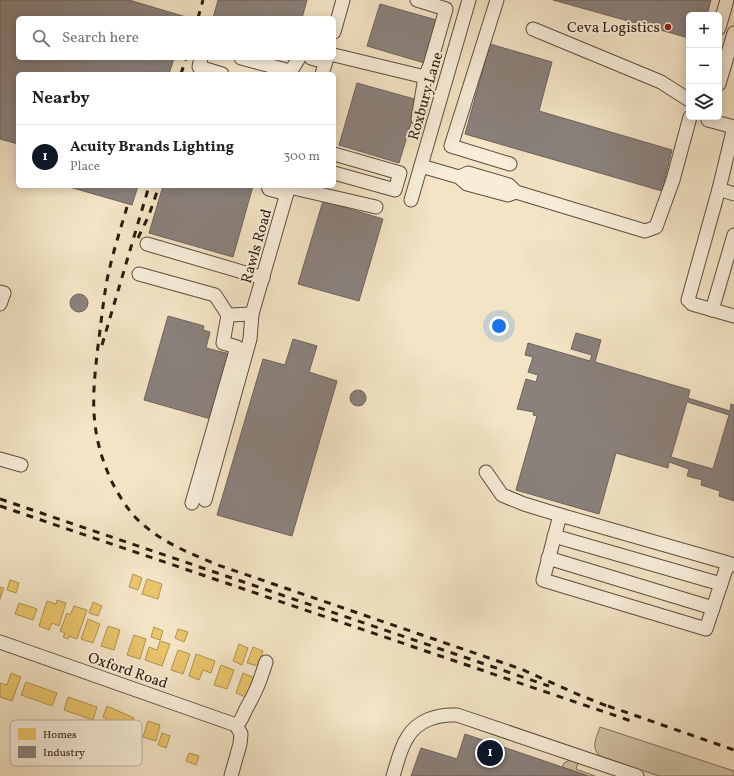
<!DOCTYPE html>
<meta charset="utf-8">
<style>
body{margin:0;font-family:Vollkorn,serif;background:#f2f2f2;color:#202124}
.controls{position:absolute;right:12px;top:12px;display:grid;overflow:hidden;border-radius:6px;box-shadow:0 2px 10px #0003}
.controls button{width:36px;height:36px;display:grid;place-items:center;padding:0;border:0;border-bottom:1px solid #e0e0e0;background:#fff;color:#202124;font:20px sans-serif}
.you{position:absolute;left:499px;top:326px;width:14px;height:14px;margin:-10px;border:3px solid #fff;border-radius:50%;background:#1a73e8;box-shadow:0 0 0 6px #1a73e833}
.badge{display:grid;place-items:center;width:26px;height:26px;border-radius:50%;background:#111827;color:#fff;font-size:13px;font-weight:700}
.pin{position:absolute;translate:-50% -50%;border:2px solid #fff;box-shadow:0 1px 4px #0006}
.list{margin:0;padding:0;list-style:none}
h2{display:flex;justify-content:space-between;align-items:center;height:52px;margin:0;padding:0 16px;font-size:17px}
h2 small{font-size:13px;font-weight:400;color:#757577}
.list li{display:grid;grid-template-columns:26px 1fr auto;gap:12px;align-items:center;box-sizing:border-box;height:64px;padding:0 16px;border-top:1px solid #e0e0e0}
.list b{display:block;font-size:15px;white-space:nowrap}
.list p{margin:0;font-size:13px;white-space:nowrap;color:#757577}
.list em{font-size:13px;font-style:normal;color:#757577}
.icon{flex:none;width:22px;height:22px;fill:none;stroke:currentColor;stroke-width:2;stroke-linecap:round;stroke-linejoin:round}
.map{position:relative;flex:none;width:734px;height:776px;overflow:hidden}
.search{position:absolute;background:#fff;box-shadow:0 2px 10px #0003;left:16px;top:16px;width:320px;height:44px;display:flex;align-items:center;gap:10px;box-sizing:border-box;padding:0 14px;border-radius:6px;color:#757577;font-size:15px}
.panel{position:absolute;background:#fff;box-shadow:0 2px 10px #0003;left:16px;top:72px;width:320px;height:116px;border-radius:6px}
.map>svg:first-child{display:block}
.green{fill:#d1c2a6;stroke:#7f6e5c}
.homes{fill:#e9c46a;stroke:#b1914f}
.industry{fill:#8a817c;stroke:#6e625c;fill-rule:evenodd}
.lines{fill:none;stroke-linecap:round;stroke-linejoin:round}
.minor-casing{stroke:#5e4d3e;stroke-width:15}
.minor{stroke:#f7edd9;stroke-width:13}
.rail{stroke:#2d1b11;stroke-width:3;stroke-dasharray:7 7;stroke-linecap:butt}
.poi-dot{fill:#8f2418;stroke:#f7edd9;stroke-width:1.5}
.labels{text-anchor:middle;stroke-width:4;stroke-linejoin:round;paint-order:stroke}
.poi-label{font-size:15px;fill:#2d1b11;stroke:#f7edd9;text-anchor:end}
.street-label{font-size:15px;fill:#2d1b11;stroke:#f7edd9}
.key{fill:#f7edd9;stroke:#baae9d;stroke-width:1}
.key-label{font-size:11px;fill:#2d1b11}
</style>
<div class="map">
<svg width="734" height="776" viewBox="0 0 734 776">
<rect width="100%" height="100%" fill="#f3e4c5"/>
<filter id="stains"><feTurbulence type="fractalNoise" baseFrequency=".005" numOctaves="4"/><feColorMatrix values="0 0 0 0 .2 0 0 0 0 .09 0 0 0 0 .02 0 0 0 .5 -.17"/></filter>
<radialGradient id="worn" r=".72"><stop offset=".6" stop-color="#630" stop-opacity="0"/><stop offset="1" stop-color="#630" stop-opacity=".3"/></radialGradient>
<g class="green">
<path d="M600,727L734,771V776H659L600,756C590,747 597,737 600,727Z"/>
<polygon points="570,760 578,763 576,769 595,776 588,776 562,767 564,763"/>
</g>
<g class="homes">
<polygon points="133,574 142,578 138,590 129,587"/>
<polygon points="147,579 162,584 158,599 142,594"/>
<polygon points="10,580 19,583 16,593 7,590"/>
<polygon points="0,587 4,588 0,599"/>
<polygon points="57,600 66,603 59,626 52,623 49,630 39,626 47,601 56,604"/>
<polygon points="93,602 102,606 98,616 89,613"/>
<polygon points="19,603 37,609 33,620 15,614"/>
<polygon points="74,606 87,610 77,639 69,636 68,639 63,637 65,633 60,631 67,613 70,615"/>
<polygon points="88,619 100,624 93,643 81,639"/>
<polygon points="108,626 120,630 114,650 101,646"/>
<polygon points="154,627 163,631 160,640 151,637"/>
<polygon points="178,629 188,632 184,642 175,638"/>
<polygon points="134,635 146,639 140,659 127,655"/>
<polygon points="160,641 170,644 162,666 145,660 149,647 157,650"/>
<polygon points="239,644 248,648 242,665 233,661"/>
<polygon points="253,647 263,651 258,666 247,663"/>
<polygon points="178,650 190,654 183,674 171,670"/>
<polygon points="196,654 215,661 211,673 203,670 199,680 189,676"/>
<polygon points="221,665 234,670 227,689 214,685"/>
<polygon points="11,673 21,677 12,701 0,697 0,683 7,685"/>
<polygon points="243,673 255,678 248,698 236,693"/>
<polygon points="26,682 57,693 52,706 21,695"/>
<polygon points="68,697 97,707 93,720 64,710"/>
<polygon points="107,706 134,718 128,734 105,725 107,718 103,717"/>
<polygon points="148,721 160,725 156,741 143,737"/>
<polygon points="162,733 170,736 166,748 158,745"/>
<polygon points="189,753 199,756 196,765 186,761"/>
</g>
<g class="industry">
<polygon points="0,0 129,0 186,17 185,18 18,18 18,58 174,58 169,74 18,74 18,144 0,139"/>
<polygon points="218,0 307,0 302,18 213,18"/>
<polygon points="553,0 711,0 707,15 689,15 689,38"/>
<polygon points="380,4 440,21 428,64 367,46"/>
<polygon points="490,44 552,62 539,111 672,150 662,191 465,134"/>
<polygon points="357,83 418,100 399,163 339,145"/>
<polygon points="66,186 138,186 132,205"/>
<polygon points="163,186 253,186 233,257 149,233"/>
<polygon points="323,201 383,219 359,301 298,284"/>
<circle cx="79" cy="303" r="9"/>
<polygon points="168,316 204,326 203,330 210,332 206,348 230,354 211,419 144,400"/>
<path d="M576,333L601,340L595,362L690,390L688,398L730,411L731,404L734,405V501L719,496L720,491L701,485L702,480L687,476L689,469L669,462L668,468L616,453L599,514L516,490L537,416L533,415L534,412L517,409L526,379L536,382L538,375L528,372L533,357L525,355L528,343L590,361L592,355L571,349ZM687,402L729,415L713,469L671,457Z"/>
<polygon points="293,339 317,346 309,372 337,381 292,536 217,515 263,359 285,365"/>
<circle cx="358" cy="398" r="8"/>
<polygon points="465,734 562,767 588,776 411,776 421,748 457,759"/>
</g>
<g class="lines">
<g class="minor-casing">
<g id="minor">
<polyline points="497,0 451,146 510,164"/>
<polyline points="719,28 727,0"/>
<polyline points="533,29 661,82 689,100"/>
<polyline points="334,32 343,0"/>
<polyline points="334,55 425,77 430,65 446,9 417,0"/>
<polyline points="201,58 199,67 222,74"/>
<polyline points="241,58 290,71"/>
<polyline points="311,58 325,62"/>
<polyline points="289,74 299,58"/>
<polyline points="322,74 327,58"/>
<polyline points="719,84 734,33"/>
<polyline points="709,117 708,120 734,127 719,189 734,194"/>
<polyline points="418,119 425,77"/>
<polyline points="334,154 400,173 395,190 334,173"/>
<polyline points="421,166 459,177 467,184 508,195 516,192"/>
<polyline points="459,177 468,173 509,185 516,192 645,231 656,227 673,180 690,117"/>
<polyline points="268,186 269,189 287,194"/>
<polyline points="289,187 376,207"/>
<polyline points="719,189 688,300 692,304 734,316"/>
<polyline points="411,200 469,0"/>
<polyline points="147,244 263,278"/>
<polyline points="139,274 215,295 228,315 252,314"/>
<polyline points="0,292 4,293 0,304"/>
<polyline points="712,310 734,235"/>
<polyline points="0,459 21,465"/>
<polyline points="486,472 502,495 524,504 560,515"/>
<polyline points="205,500 250,339 252,314 289,186"/>
<polyline points="192,503 237,347 223,343 228,315"/>
<polyline points="554,536 721,584"/>
<polyline points="548,558 713,608"/>
<polyline points="728,563 706,629 543,580 560,515 728,563 734,565"/>
<polyline points="0,642 236,725 241,734 240,744 231,776"/>
<path d="M236,725C242,721 243,715 246,709C256,692 260,681 266,662"/>
<path d="M393,776C397,764 400,749 407,738C417,720 438,714 457,715L637,776"/>
</g>
</g>
<use href="#minor" class="minor"/>
<g class="rail">
<polyline points="198,18 203,0"/>
<polyline points="181,74 186,58"/>
<path d="M127,207C120,231 112,255 107,280C103,302 101,324 98,346C92,397 89,433 112,482C118,494 126,507 135,517C158,541 189,553 218,565L521,669L577,694L612,708"/>
<polyline points="138,238 149,215 159,186"/>
<polyline points="102,345 149,186"/>
<polyline points="0,499 549,686"/>
<polyline points="0,506 634,722"/>
<polyline points="608,706 734,750"/>
</g>
</g>
<circle class="poi-dot" cx="668" cy="27" r="4"/>
<g class="labels">
<g class="poi-label">
<text x="660" y="32">Ceva Logistics</text>
</g>
<g class="street-label">
<text transform="translate(425 96) rotate(-74)" y="5">Roxbury Lane</text>
<text transform="translate(256 246) rotate(-74)" y="5">Rawls Road</text>
<text transform="translate(128 670) rotate(19)" y="5">Oxford Road</text>
</g>
</g>
<rect x="10" y="720" width="132" height="46" rx="6" class="key"/>
<rect x="18" y="728" width="18" height="12" fill="#e9c46a"/>
<rect x="18" y="746" width="18" height="12" fill="#8a817c"/>
<g class="key-label">
<text x="43" y="738">Homes</text>
<text x="43" y="756">Industry</text>
</g>
<rect width="100%" height="100%" filter="url(#stains)"/>
<rect width="100%" height="100%" fill="url(#worn)"/>
</svg>
<div class="controls">
<button>+</button>
<button>−</button>
<button><svg class="icon" aria-label="layers" viewBox="0 0 24 24"><path d="M12 4l9 5-9 5-9-5zM3 14l9 5 9-5"/></svg></button>
</div>
<div class="you"></div>
<div class="pin badge" style="left:490px;top:753px">1</div>
<div class="search"><svg class="icon" aria-label="search" viewBox="0 0 24 24"><circle cx="10" cy="10" r="6"/><path d="M15 15l6 6"/></svg>Search here</div>
<section class="panel">
<h2>Nearby<small></small></h2>
<ul class="list">
<li><span class="badge">1</span><div><b>Acuity Brands Lighting</b><p>Place</p></div><em>300 m</em></li>
</ul>
</section>
</div>
